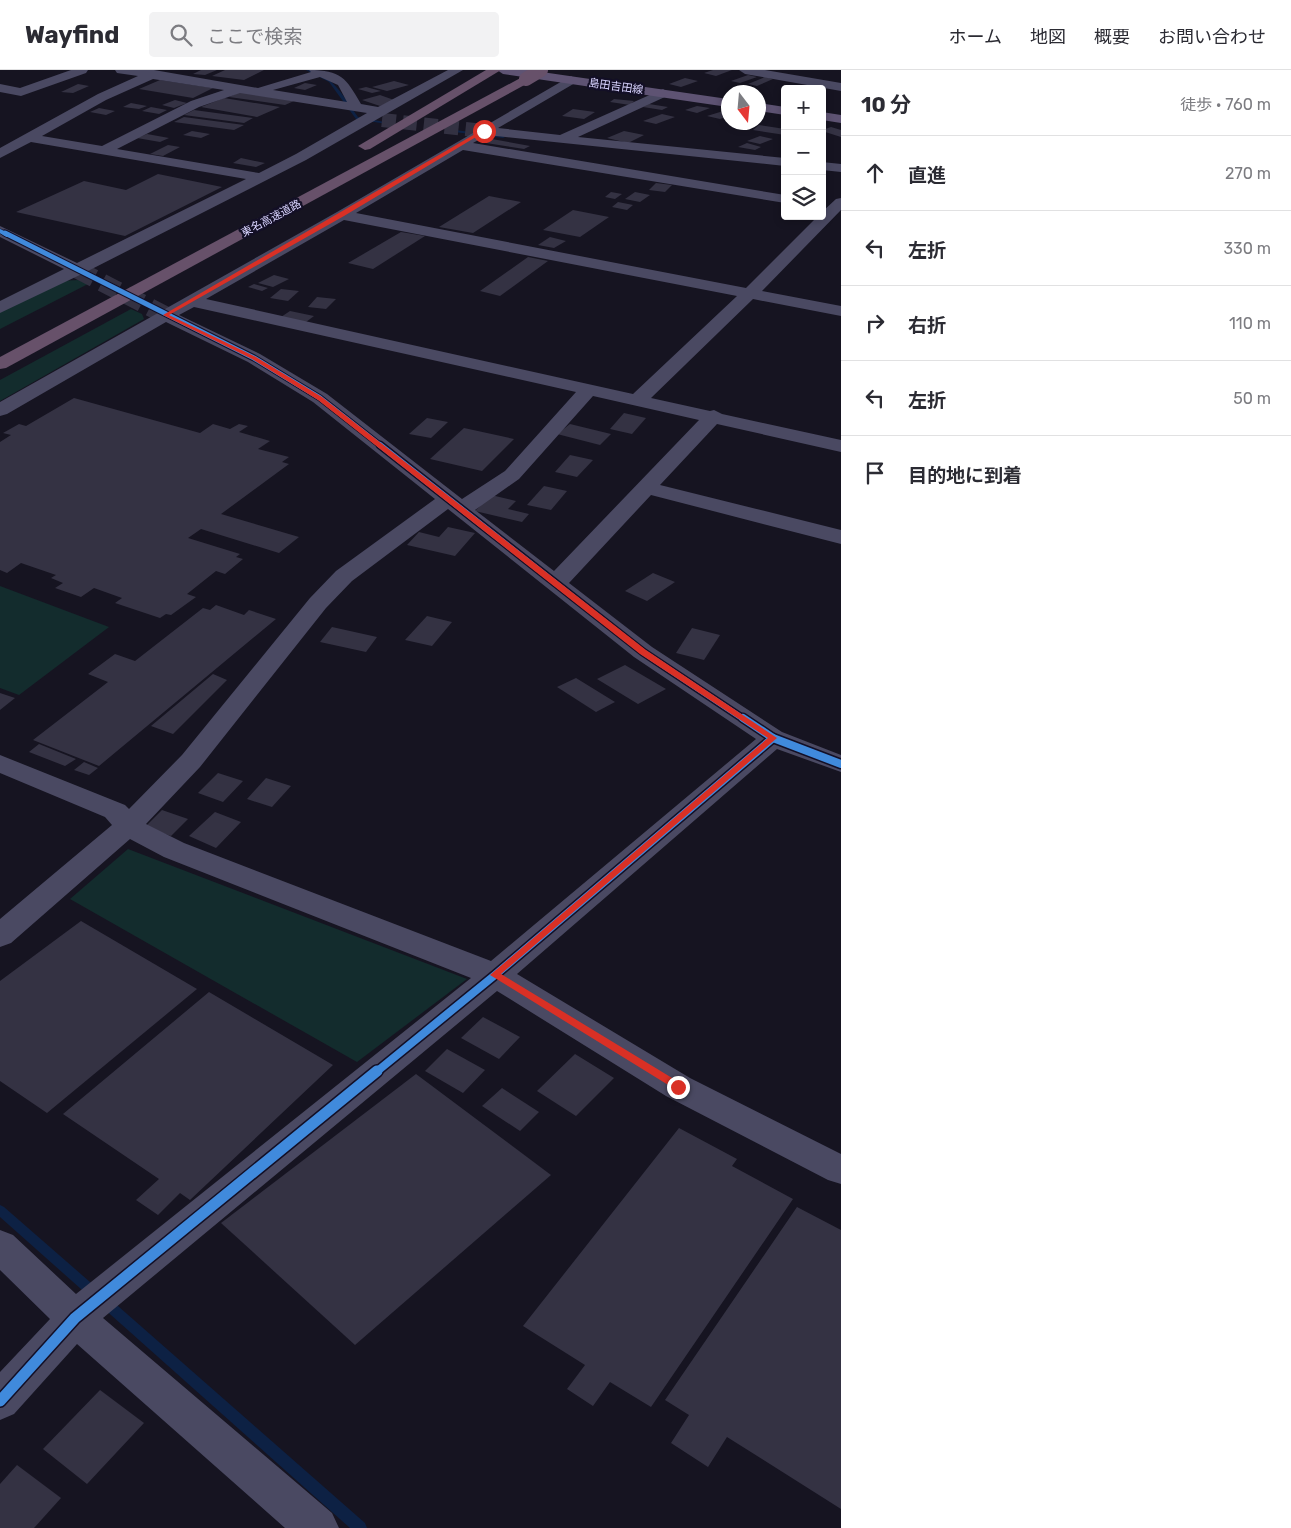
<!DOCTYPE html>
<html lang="ja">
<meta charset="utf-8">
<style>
body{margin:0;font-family:Rubik,"Noto Sans JP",sans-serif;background:#f2f2f3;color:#2b2b33}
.controls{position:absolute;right:15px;top:15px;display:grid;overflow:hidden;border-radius:5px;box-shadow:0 2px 8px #0003}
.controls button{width:45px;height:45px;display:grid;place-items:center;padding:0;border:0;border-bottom:1px solid #e1e1e2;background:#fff;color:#2b2b33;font:25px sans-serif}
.compass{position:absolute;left:721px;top:15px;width:45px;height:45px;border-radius:50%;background:#fff;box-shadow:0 2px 8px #0003;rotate:164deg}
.stop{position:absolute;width:15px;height:15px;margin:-11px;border:4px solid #d93025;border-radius:50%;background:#fff}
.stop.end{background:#d93025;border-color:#fff;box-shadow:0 1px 5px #0008}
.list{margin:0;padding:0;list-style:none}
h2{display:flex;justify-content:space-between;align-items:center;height:65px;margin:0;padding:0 20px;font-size:21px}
h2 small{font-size:16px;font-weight:400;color:#7c7c81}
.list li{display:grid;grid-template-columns:32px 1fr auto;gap:15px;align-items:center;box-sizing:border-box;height:75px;padding:0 20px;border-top:1px solid #e1e1e2}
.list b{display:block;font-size:19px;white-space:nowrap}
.list em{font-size:16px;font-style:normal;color:#7c7c81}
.icon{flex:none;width:28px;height:28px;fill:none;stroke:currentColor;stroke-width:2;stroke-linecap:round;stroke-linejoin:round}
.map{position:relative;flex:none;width:841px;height:1458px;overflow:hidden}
header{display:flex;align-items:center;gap:30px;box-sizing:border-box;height:70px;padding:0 25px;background:#fff;border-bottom:1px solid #e1e1e2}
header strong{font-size:24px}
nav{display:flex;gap:28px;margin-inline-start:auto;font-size:18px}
.search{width:350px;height:45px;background:#f2f2f3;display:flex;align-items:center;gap:12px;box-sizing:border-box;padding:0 18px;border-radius:5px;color:#7c7c81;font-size:19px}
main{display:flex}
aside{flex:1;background:#fff}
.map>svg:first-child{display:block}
.green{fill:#132c2d}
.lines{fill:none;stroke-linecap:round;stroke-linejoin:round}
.stream{fill:#0d2144;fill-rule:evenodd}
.building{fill:#343243}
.minor-tunnel-far1{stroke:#333142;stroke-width:14;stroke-dasharray:14 7;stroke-linecap:butt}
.minor-tunnel{stroke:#333142;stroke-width:18;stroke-dasharray:18 9;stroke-linecap:butt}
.minor{fill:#4a4962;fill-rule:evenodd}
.major{fill:#5e5373;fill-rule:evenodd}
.highway{fill:#67516a;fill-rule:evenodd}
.highway-bridge{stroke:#67516a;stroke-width:14}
.cycleway-far4-casing{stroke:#130f26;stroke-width:5}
.cycleway-far3-casing{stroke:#130f26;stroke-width:7}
.cycleway-far2-casing{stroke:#130f26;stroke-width:9}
.cycleway-far1-casing{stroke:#130f26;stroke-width:11}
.cycleway-casing{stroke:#130f26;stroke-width:14}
.cycleway-far4{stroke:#408adc;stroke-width:4}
.cycleway-far3{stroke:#408adc;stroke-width:5}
.cycleway-far2{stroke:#408adc;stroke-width:6}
.cycleway-far1{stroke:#408adc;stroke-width:8}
.cycleway{stroke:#408adc;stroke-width:11}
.route{fill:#d93025}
.labels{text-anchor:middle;stroke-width:4.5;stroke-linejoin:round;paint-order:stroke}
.far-street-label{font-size:11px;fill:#d9d4ff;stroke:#130f26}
</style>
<header>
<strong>Wayfind</strong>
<div class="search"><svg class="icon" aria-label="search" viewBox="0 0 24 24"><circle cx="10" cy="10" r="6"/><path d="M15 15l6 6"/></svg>ここで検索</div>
<nav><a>ホーム</a><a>地図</a><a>概要</a><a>お問い合わせ</a></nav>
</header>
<main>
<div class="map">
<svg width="841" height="1458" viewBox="0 0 841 1458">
<rect width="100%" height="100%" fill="#161421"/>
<g class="green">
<polygon points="78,210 88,214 0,259 0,242 60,211"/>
<polygon points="131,239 142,244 144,249 0,331 0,310"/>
<polygon points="0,516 109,557 19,625 0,618"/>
<polygon points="128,779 467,909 357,992 70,829"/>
</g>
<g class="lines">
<g class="stream">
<path d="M306,0C330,0 346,30 358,47L401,55L399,56L356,49L329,12Z"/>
<polygon points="447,59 503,66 505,67 503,68 446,61"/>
<polygon points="0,1135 4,1137 98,1219 100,1223 98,1227 94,1228 90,1227 0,1147"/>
<polygon points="106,1228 110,1229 365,1453 367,1458 350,1458 102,1237 100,1233 102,1229"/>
</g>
</g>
<g class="building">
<polygon points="201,0 217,0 205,5 193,4"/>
<polygon points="225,0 264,0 244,10 212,6"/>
<polygon points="713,0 732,0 716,6 704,3"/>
<polygon points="748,5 757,7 740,13 731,11"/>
<polygon points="765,7 773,9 757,16 748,14"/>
<polygon points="685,8 698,11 681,17 669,14"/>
<polygon points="160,10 213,18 193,28 139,19"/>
<polygon points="394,11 409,15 387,21 372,17"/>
<polygon points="305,13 317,15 305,20 294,18"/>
<polygon points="78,14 89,16 73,23 61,22"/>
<polygon points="366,17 381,21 372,23 358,19"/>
<polygon points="239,22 294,31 285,35 229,27"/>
<polygon points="380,25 394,30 380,36 362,30"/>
<polygon points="224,28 280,37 257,47 201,37"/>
<polygon points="614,29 634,31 630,35 610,32"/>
<polygon points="175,30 187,33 174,38 162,35"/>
<polygon points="131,33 147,36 139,39 123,37"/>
<polygon points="649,34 668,37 662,40 643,37"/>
<polygon points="697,36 710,38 697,43 685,40"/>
<polygon points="151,37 167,40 159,44 142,41"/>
<polygon points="99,38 115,41 106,45 90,42"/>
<polygon points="573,39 595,42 584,49 562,46"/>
<polygon points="194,40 253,48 244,53 184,45"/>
<polygon points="720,42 728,44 728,46 720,49 707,46"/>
<polygon points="662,44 675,47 656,54 643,51"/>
<polygon points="184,47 244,55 234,60 174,52"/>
<polygon points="759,55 785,59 785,65 753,60"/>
<polygon points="831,57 841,60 841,67 822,61 822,60"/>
<polygon points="192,61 210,64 201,68 183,65"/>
<polygon points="624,61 644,65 628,73 607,68"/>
<polygon points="147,64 169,68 160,72 137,68"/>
<polygon points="760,66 773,69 760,74 747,71"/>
<polygon points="492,69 530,76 524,79 486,73"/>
<polygon points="747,73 761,77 755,80 738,77"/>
<polygon points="168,75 180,77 163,86 150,84"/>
<polygon points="241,88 265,93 256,97 233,93"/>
<polygon points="158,104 222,117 125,166 16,142 84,111 126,120"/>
<polygon points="656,113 672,115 665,122 649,120"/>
<polygon points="611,122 622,124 615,129 605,127"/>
<polygon points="635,122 650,125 640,132 625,129"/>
<polygon points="489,126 521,132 473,163 439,157"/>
<polygon points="618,132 633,135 627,140 612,137"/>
<polygon points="573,140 609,147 580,167 543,160"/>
<polygon points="401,162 425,166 373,199 348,193"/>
<polygon points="550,167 566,171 554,178 538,175"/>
<polygon points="528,187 548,191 500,226 480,221"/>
<polygon points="274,205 289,209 273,217 258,213"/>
<polygon points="254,214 268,218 262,221 248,217"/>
<polygon points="281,219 299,221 288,231 270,228"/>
<polygon points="317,227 336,229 326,239 308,237"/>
<polygon points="290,241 314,246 306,252 281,247"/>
<polygon points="74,328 200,363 213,354 230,359 239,354 248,356 239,362 270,371 258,379 289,387 282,392 289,394 221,444 299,467 279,483 201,459 188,468 240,484 236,487 243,489 225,504 216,501 187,524 196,527 171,545 166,544 160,548 115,533 122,528 94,518 81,527 55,518 63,513 51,508 56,505 21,493 7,503 0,500 0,372 11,365 3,363 19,354 26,356"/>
<polygon points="624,343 646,348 632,364 610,359"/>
<polygon points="427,348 448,352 431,368 409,364"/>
<polygon points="570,354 611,364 600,375 557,364"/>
<polygon points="464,358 514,369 482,401 430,389"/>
<polygon points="570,385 593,390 577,407 555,402"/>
<polygon points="544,416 567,421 551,440 527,435"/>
<polygon points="491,425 516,431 508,439 529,444 522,452 475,441"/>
<polygon points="448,457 475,463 455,486 407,475 419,462 439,467"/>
<polygon points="653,503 675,512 647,531 625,521"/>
<polygon points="216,535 244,545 249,540 276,549 99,696 33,670 108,612 88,604 115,584 135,591 203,538 210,540"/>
<polygon points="427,546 452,552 432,576 405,570"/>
<polygon points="332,557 377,567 366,582 320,572"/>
<polygon points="692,558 720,565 704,590 676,583"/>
<polygon points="625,595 666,619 638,634 597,609"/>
<polygon points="213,604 227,610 173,664 151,656"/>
<polygon points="576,608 615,632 596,642 557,617"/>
<polygon points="0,623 15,628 0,640"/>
<polygon points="39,674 76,689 65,696 29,682"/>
<polygon points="84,692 98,698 89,705 74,700"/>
<polygon points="218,703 243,711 223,732 198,723"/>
<polygon points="266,708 291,716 272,737 247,729"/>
<polygon points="162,740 188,749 171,766 145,757"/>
<polygon points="215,742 241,752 216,778 189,766"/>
<polygon points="81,851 197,919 47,1043 0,1011 0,911"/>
<polygon points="209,922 333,995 190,1130 180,1123 158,1145 136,1130 159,1109 63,1044"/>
<polygon points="483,947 520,967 499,989 461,968"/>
<polygon points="447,979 485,1000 463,1023 425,1001"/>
<polygon points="575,984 614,1008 576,1046 537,1021"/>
<polygon points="416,1004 551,1105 355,1275 221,1153"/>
<polygon points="502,1018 539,1042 520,1061 482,1036"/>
<polygon points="679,1058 737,1089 732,1096 793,1129 651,1337 610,1312 593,1336 567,1319 585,1295 523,1256"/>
<polygon points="797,1137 841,1160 841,1439 727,1367 708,1397 671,1373 689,1345 665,1330"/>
<polygon points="100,1320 144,1353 87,1414 43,1379"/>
<polygon points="17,1395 61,1428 34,1458 0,1458 0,1414"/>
</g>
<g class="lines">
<polyline class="minor-tunnel-far1" points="382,50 484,61"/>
<polyline class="minor-tunnel" points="78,200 165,245"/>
<g class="minor">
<polygon points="71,0 88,0 86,3 21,26 0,22 0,14 20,18"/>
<path d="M115,0H154L258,18L311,2L309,0C341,0 346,8 361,34L378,37L448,0H463L306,90L84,203L0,243V231L64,199L0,167V156L77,193L246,109L31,72L0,88V78L98,24L138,6L117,3ZM320,7L338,15L347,32L273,20ZM153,9L224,20L191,31L102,76L42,66L106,30ZM240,23L367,43L296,84L259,103L117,79L199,37Z"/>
<polygon points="739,0 765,0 841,13 841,21 745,4"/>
<path d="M571,6L577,10L575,13L498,58L560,65L663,19L669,23L667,26L578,67L785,88V96L487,65L473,73L785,125V133L463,80L356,143L746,218L818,146H822V142L836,129L841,128V140L762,221L841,236V246L753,229L651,328L710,341L714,340L722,344L841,370V382L717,354L660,415L841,460V474L651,425L569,513L652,577L782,662L841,685V702L777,679L517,904L690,1008L841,1084V1114L828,1110L666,1026L497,921L103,1248L332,1443L339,1458H285L77,1274L14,1344L0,1350V1302L50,1249L0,1200V1160L13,1165L76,1224L471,908L164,787L130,769L11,873L0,877V849L112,755L105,747L0,703V685L125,735L129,739L182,685L310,528L336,501L435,429L313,332L248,292L166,252L7,344L0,346V332L337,142ZM344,150L737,226L633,324L206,229ZM194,237L576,322L505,401L462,429L327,324L260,284L179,245ZM593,326L699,350L554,501L475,440L519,409ZM448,439L634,587L756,669L491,891L184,773L146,754L200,697L326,538L352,511Z"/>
<polygon points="822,92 841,94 841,102 822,100"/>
</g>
<g class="major">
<polygon points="497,0 528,0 728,29 728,37 503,4"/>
<polygon points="758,33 785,37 785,45 758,41"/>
<polygon points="822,42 841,45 841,53 822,50"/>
</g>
<g class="highway">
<polygon points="486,0 501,0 370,79 365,80 358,76"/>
<polygon points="526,5 532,9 530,12 6,298 0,299 0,287"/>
</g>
<polyline class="highway-bridge" points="526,9 541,0"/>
<g class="cycleway-far4-casing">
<polyline id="cycleway-far4" points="0,161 7,165"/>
</g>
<g class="cycleway-far3-casing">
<polyline id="cycleway-far3" points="5,163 254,288 320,328 381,376"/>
</g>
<g class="cycleway-far2-casing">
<polyline id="cycleway-far2" points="380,375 643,582 745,650"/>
</g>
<g class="cycleway-far1-casing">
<g id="cycleway-far1">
<polyline points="743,648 773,668 841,694"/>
<polyline points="375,1003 495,905 773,668"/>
</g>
</g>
<g class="cycleway-casing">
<polyline id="cycleway" points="0,1331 75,1248 377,1001"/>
</g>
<use href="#cycleway-far4" class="cycleway-far4"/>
<use href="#cycleway-far3" class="cycleway-far3"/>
<use href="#cycleway-far2" class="cycleway-far2"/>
<use href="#cycleway-far1" class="cycleway-far1"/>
<use href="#cycleway" class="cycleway"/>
</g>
<polygon class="route" points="482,60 486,61 344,146 169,245 256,287 322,327 646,580 777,668 501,904 682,1014 683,1017 678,1021 490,905 768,668 640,584 318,330 252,289 163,245"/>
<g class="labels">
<g class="far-street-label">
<text transform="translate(616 16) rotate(8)" y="4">島田吉田線</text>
<text transform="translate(271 148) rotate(-28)" y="4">東名高速道路</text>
</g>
</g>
</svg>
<div class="controls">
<button>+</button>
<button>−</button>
<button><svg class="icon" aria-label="layers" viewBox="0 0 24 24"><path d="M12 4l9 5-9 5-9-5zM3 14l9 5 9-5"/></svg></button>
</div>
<svg class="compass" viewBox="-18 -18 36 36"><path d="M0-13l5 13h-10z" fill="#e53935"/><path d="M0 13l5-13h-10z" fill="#7c7c81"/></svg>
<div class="stop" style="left:484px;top:61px"></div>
<div class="stop end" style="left:678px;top:1017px"></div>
</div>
<aside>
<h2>10 分<small>徒歩 · 760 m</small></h2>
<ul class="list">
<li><svg class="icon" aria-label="ahead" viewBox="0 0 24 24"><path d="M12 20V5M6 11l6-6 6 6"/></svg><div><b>直進</b></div><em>270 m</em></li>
<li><svg class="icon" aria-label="left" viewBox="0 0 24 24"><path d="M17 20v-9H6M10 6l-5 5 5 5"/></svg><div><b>左折</b></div><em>330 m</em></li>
<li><svg class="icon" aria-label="right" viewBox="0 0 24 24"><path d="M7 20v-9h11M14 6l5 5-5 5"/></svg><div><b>右折</b></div><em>110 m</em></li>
<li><svg class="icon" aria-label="left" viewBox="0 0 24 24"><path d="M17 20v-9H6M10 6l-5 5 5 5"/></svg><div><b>左折</b></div><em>50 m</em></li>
<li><svg class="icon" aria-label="arrive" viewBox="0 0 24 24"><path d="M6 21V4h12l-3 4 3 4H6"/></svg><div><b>目的地に到着</b></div></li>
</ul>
</aside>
</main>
